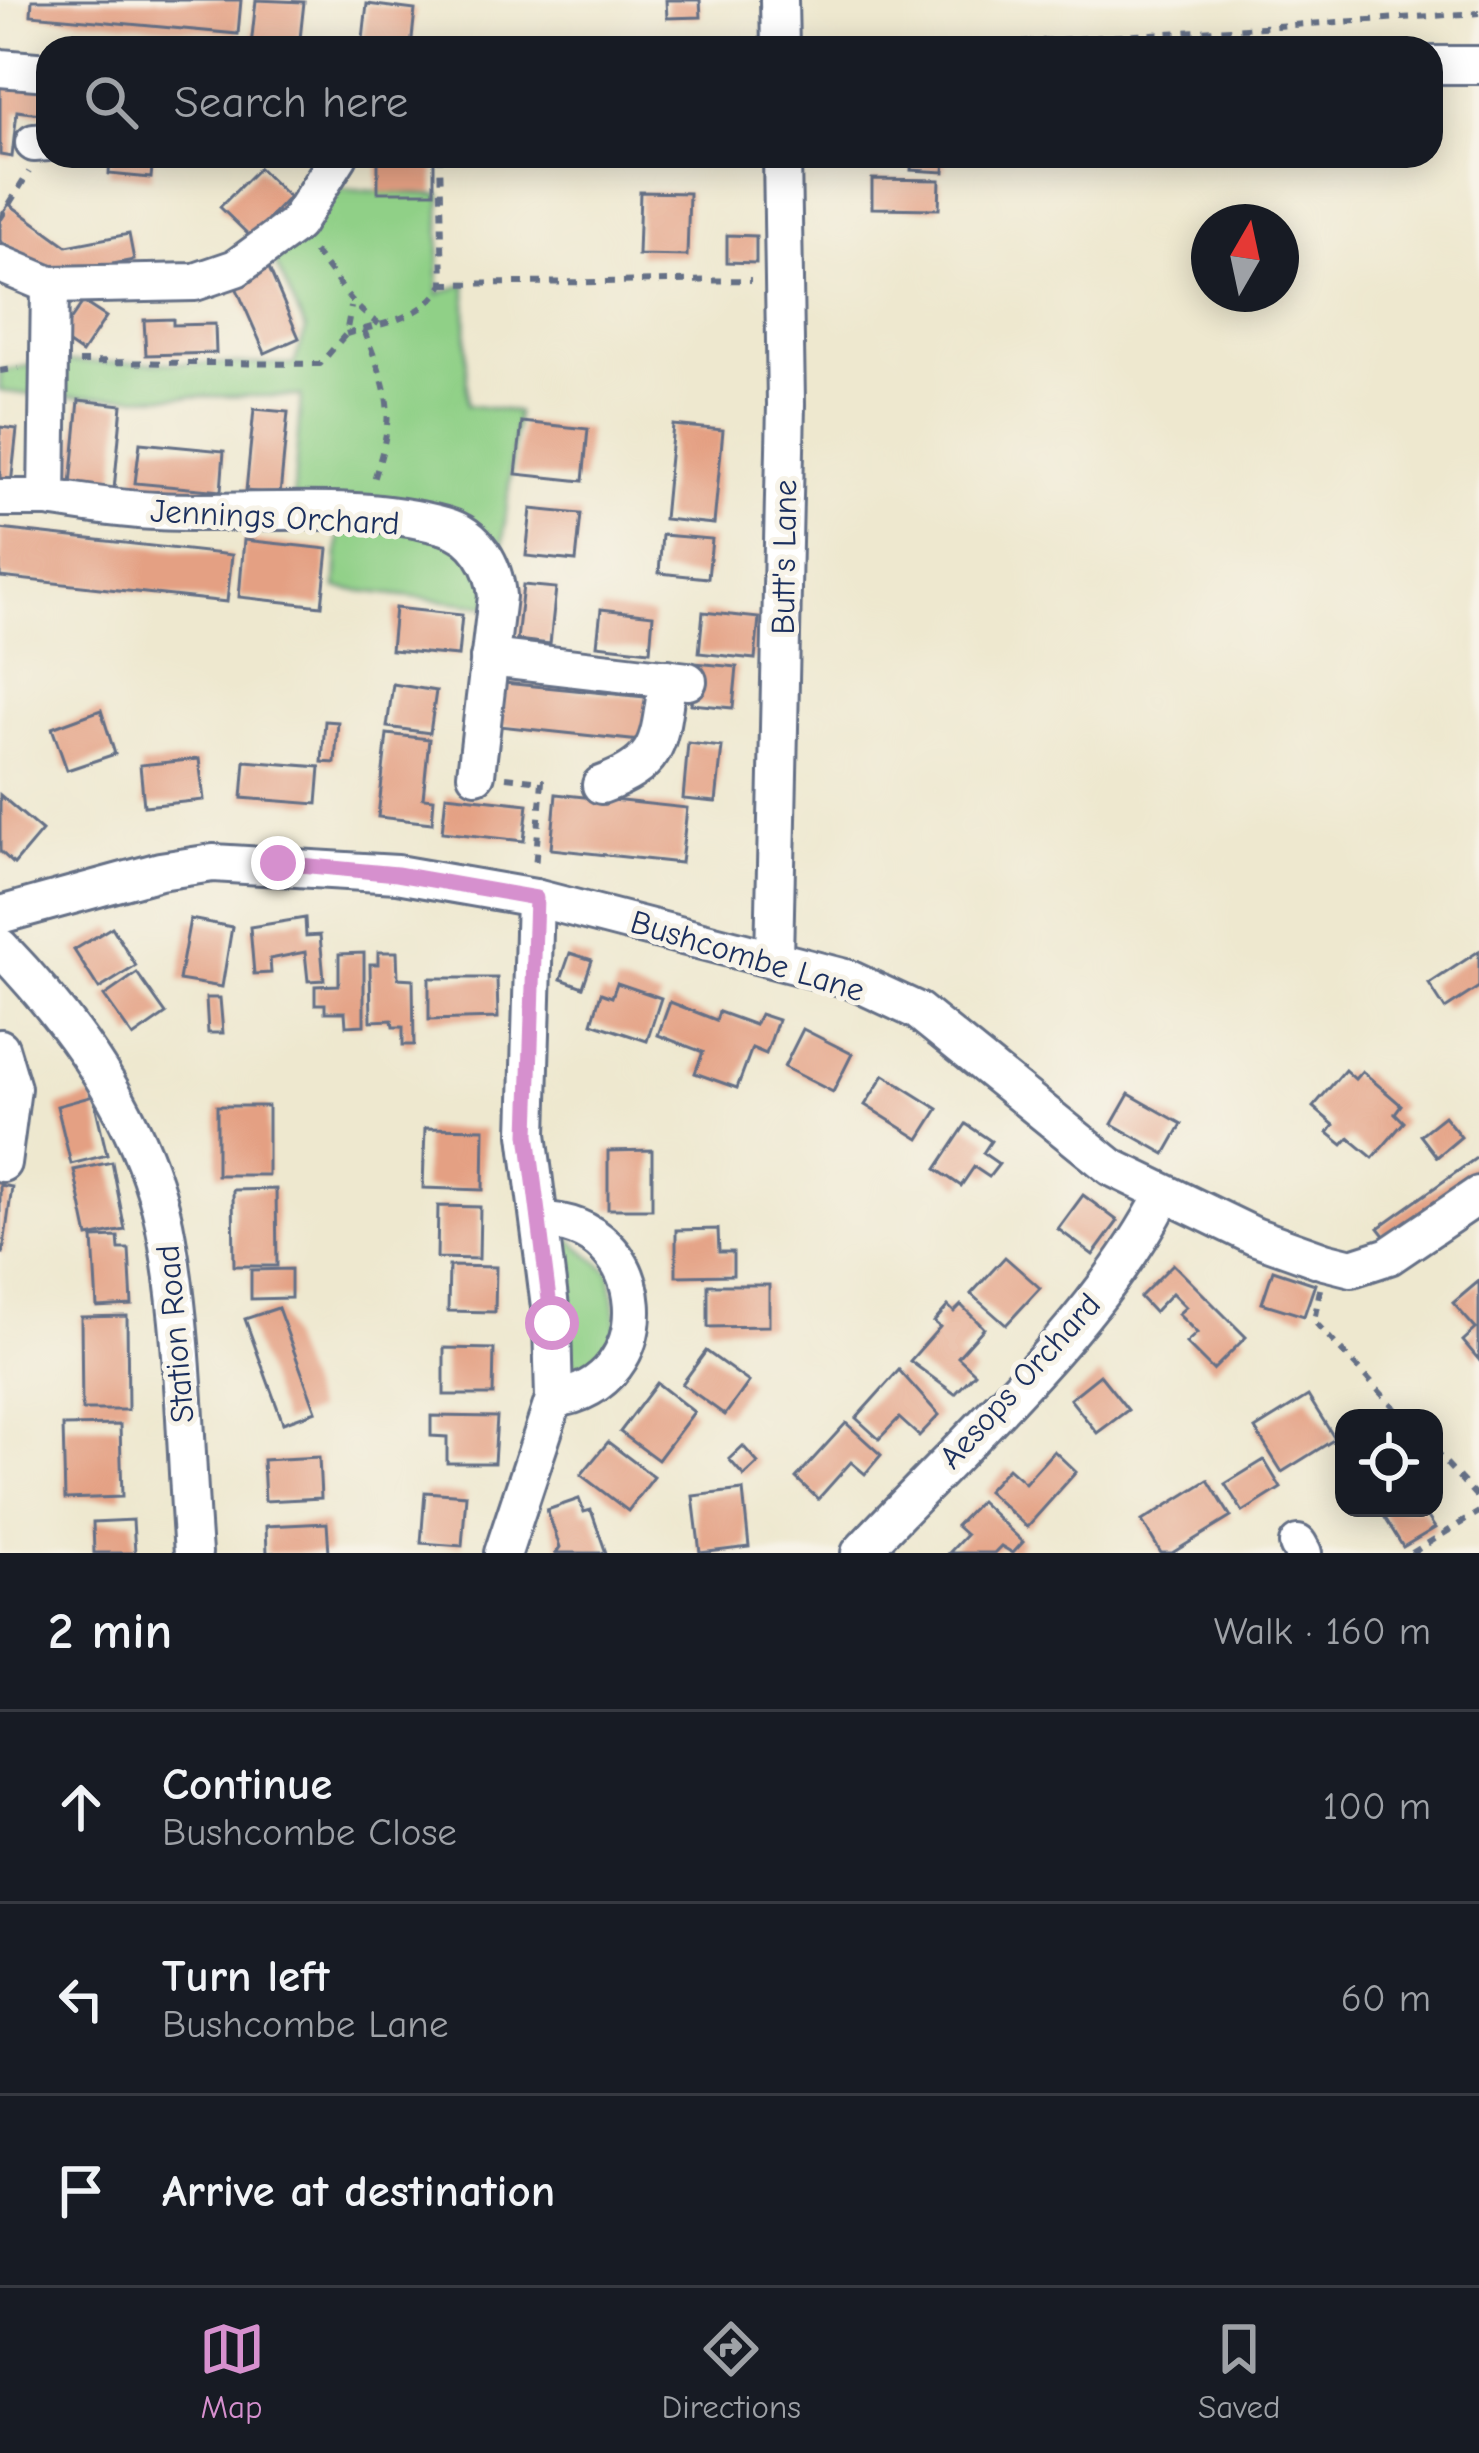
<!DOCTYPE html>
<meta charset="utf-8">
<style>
body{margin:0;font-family:"Comic Neue",sans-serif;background:#242831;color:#f1f3f6}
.controls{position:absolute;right:36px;bottom:36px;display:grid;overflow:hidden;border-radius:24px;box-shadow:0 6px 30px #0003}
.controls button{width:108px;height:108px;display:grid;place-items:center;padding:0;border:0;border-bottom:3px solid #363941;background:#171b24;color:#f1f3f6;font:60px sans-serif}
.compass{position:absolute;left:1191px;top:204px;width:108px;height:108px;border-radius:50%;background:#171b24;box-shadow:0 6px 30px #0003;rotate:9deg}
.stop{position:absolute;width:36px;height:36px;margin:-27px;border:9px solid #d690ce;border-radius:50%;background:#fff}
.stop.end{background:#d690ce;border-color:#fff;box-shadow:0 3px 12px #0008}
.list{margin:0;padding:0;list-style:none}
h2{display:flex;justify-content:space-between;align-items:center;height:156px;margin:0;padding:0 48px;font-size:51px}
h2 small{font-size:39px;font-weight:400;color:#9ea1a6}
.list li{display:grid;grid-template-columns:78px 1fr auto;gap:36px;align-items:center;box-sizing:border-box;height:192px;padding:0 48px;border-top:3px solid #363941}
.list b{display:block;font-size:45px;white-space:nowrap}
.list p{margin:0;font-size:39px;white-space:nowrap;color:#9ea1a6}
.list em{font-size:39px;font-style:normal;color:#9ea1a6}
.icon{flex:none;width:66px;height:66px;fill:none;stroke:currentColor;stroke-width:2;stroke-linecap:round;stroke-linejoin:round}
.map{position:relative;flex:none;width:1479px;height:1553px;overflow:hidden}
.search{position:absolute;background:#171b24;box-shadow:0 6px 30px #0003;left:36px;right:36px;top:36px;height:132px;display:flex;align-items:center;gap:30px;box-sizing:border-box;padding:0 42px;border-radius:36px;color:#9ea1a6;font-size:45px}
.sheet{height:732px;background:#171b24}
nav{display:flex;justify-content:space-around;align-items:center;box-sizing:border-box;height:168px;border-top:3px solid #363941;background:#171b24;font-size:33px;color:#9ea1a6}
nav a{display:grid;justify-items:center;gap:6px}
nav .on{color:#d690ce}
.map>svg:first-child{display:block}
.green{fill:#90d087;stroke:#568072;stroke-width:3}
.building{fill:#e4a083}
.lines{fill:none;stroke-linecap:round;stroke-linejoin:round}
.minor-casing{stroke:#657086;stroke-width:42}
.path{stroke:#657086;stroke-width:6;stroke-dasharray:9 9;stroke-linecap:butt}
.minor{stroke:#fff;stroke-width:36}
.route{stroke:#d690ce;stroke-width:15}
.labels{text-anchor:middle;stroke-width:10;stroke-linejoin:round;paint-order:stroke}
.street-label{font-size:33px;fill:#1b2f5e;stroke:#f7f3e8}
</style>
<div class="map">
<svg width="1479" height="1553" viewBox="0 0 1479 1553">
<rect width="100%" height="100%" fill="#f7f3e8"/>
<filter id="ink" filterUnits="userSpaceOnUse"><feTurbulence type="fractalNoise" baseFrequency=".00833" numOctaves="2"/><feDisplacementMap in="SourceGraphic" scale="24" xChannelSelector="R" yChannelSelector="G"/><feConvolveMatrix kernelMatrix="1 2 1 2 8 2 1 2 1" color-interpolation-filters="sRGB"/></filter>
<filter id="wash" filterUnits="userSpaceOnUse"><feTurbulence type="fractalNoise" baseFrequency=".004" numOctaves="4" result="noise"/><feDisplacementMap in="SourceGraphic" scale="48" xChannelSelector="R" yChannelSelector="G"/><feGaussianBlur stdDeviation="2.7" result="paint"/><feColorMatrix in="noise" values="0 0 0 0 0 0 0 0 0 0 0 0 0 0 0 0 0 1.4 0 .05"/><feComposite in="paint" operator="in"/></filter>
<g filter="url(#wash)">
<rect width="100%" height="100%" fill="#eee8cf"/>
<g class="green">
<polygon points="321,188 441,195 438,294 466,284 467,405 517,412 496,607 336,588 340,515 292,513 301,396 48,397 0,391 0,371 49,362 294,364 306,330 267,245"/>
<polygon points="570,1239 610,1272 618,1332 591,1367 569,1364 554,1246"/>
</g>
<g id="blocks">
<g class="building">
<polygon points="32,0 241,0 238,34 31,15"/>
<polygon points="256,0 304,2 299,48 251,46"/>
<polygon points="666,0 700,0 701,17 667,18"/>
<polygon points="367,4 415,10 411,48 362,48"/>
<polygon points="0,82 48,87 48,115 17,111 12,157 0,155"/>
<polygon points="110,156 153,156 151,178 109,174"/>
<rect x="378" y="156" width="56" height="36"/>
<polygon points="650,156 695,156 695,163 650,164"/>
<polygon points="912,156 945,156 944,172 911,170"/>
<polygon points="259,168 289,197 251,237 220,207"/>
<polygon points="872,179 940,180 939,209 872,208"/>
<polygon points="640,192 689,193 687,256 638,255"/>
<polygon points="9,204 67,246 129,234 134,260 50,276 0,241 0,217"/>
<polygon points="727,235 756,236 756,263 727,262"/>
<polygon points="268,266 299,338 265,353 233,280"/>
<polygon points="83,302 106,317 82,353 59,337"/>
<polygon points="173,319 173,325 215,324 216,353 146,355 144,320"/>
<polygon points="79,400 122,405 114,490 71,485"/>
<polygon points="254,409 288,412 280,495 246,491"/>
<polygon points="522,422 588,429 583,481 516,474"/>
<polygon points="673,425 723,430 714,524 664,519"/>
<polygon points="0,427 17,429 11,485 0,484"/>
<polygon points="140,443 224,451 221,491 135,483"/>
<polygon points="531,509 581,514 576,561 526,556"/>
<polygon points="0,529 232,555 227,602 0,577"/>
<polygon points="662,535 712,539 708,578 659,573"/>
<polygon points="244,540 328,549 322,606 239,597"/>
<polygon points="523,585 556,588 550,644 517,640"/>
<polygon points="395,608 462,615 458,656 391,650"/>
<polygon points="601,609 653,615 650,651 597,645"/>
<polygon points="703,612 759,618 755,659 699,653"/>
<polygon points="695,663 737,667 733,708 691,704"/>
<polygon points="504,683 655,698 650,742 499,726"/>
<polygon points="393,684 436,691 430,733 387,727"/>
<polygon points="101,710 115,754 67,770 52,728"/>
<polygon points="325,721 338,722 335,763 322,762"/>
<polygon points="387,734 429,739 423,798 434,799 432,823 378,817"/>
<polygon points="688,743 722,747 716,802 683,799"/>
<polygon points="199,759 204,800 144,806 140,765"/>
<polygon points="245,761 320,767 317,804 242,798"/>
<polygon points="556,794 687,808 681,863 551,849"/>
<polygon points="0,795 42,831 14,864 0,851"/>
<polygon points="446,795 528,804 524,841 442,832"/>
<polygon points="305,918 306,936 320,935 324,980 308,981 305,952 270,959 271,973 254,974 250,927"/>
<polygon points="190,919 232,927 222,987 179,980"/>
<polygon points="112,927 136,966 99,989 74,950"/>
<polygon points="1479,951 1479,987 1445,1009 1429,984"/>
<polygon points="378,952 397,952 398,978 413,979 414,1045 403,1045 403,1027 393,1027 392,1020 371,1021 370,964 378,964"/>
<polygon points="364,953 364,1025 346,1026 345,1012 325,1012 325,1004 315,1004 315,986 339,985 339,954"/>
<polygon points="570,953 592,960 583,987 561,979"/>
<polygon points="137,973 166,1014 133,1037 104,996"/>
<polygon points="429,978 497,978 498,1018 429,1020"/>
<polygon points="617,983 661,998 647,1041 592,1023 601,993 612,997"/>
<polygon points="206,998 220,998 223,1033 208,1033"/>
<polygon points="670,1002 716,1020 719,1012 755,1025 760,1014 778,1020 766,1054 752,1048 737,1088 695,1073 703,1052 658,1035"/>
<polygon points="803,1029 852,1054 833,1092 784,1067"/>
<polygon points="1345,1070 1355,1079 1362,1071 1401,1105 1395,1113 1404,1122 1373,1158 1349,1138 1343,1145 1328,1133 1334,1125 1313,1107"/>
<polygon points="884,1075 938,1109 919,1139 865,1105"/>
<polygon points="1129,1094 1182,1124 1165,1154 1112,1124"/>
<polygon points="93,1096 107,1155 71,1164 57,1106"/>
<rect x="217" y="1106" width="51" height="69"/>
<polygon points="1444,1116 1461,1137 1437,1157 1420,1135"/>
<polygon points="966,1124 991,1141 983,1153 999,1164 989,1177 974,1167 961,1186 936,1169"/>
<polygon points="425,1128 484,1129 483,1190 423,1188"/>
<polygon points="652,1150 652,1209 608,1209 608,1151"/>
<polygon points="1479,1156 1479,1182 1389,1242 1378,1228"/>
<polygon points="112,1162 125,1230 88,1237 74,1170"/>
<polygon points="0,1185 12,1187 3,1253 0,1252"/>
<polygon points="276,1189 277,1266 234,1266 233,1190"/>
<polygon points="1083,1195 1118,1221 1093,1255 1058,1229"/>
<polygon points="438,1206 480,1207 479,1259 437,1258"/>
<polygon points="718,1229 719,1252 733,1252 733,1275 676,1276 676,1230"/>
<polygon points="118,1237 119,1249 129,1249 132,1305 97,1307 93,1238"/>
<polygon points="1005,1257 1040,1288 1006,1325 971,1294"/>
<polygon points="1173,1264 1246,1337 1213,1370 1186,1343 1197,1333 1178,1314 1186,1307 1172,1293 1154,1312 1140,1297"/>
<polygon points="449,1266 496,1267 495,1312 448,1311"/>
<polygon points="291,1269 291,1298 251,1299 251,1270"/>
<polygon points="1273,1270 1315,1284 1304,1316 1262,1303"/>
<polygon points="1479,1281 1479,1360 1463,1341 1476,1329 1453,1303"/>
<polygon points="708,1285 769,1285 769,1326 708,1327"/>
<polygon points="961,1305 984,1328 958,1357 975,1373 955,1394 910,1361 940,1327 934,1322 948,1306 954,1312"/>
<polygon points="278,1308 316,1411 283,1423 245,1319"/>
<polygon points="127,1316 128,1410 82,1410 81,1317"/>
<polygon points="444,1348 494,1349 493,1395 444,1395"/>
<polygon points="706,1351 749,1382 725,1415 682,1384"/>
<polygon points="899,1370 939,1415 919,1436 899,1418 879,1439 856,1418"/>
<polygon points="1100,1375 1128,1410 1097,1433 1070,1399"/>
<polygon points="657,1383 694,1412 658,1460 620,1432"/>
<polygon points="1308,1396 1335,1439 1282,1472 1255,1429"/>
<polygon points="431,1416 497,1417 494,1463 447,1463 447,1437 431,1436"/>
<polygon points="846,1423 881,1455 865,1474 851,1462 818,1499 796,1478"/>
<polygon points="120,1425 122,1497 65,1499 63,1426"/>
<polygon points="608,1442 654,1477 628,1511 581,1475"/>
<polygon points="743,1446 758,1463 744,1476 729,1459"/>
<polygon points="1054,1451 1076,1472 1027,1527 987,1491 1008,1468 1025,1483"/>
<polygon points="319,1457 321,1498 265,1501 263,1460"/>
<polygon points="1264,1460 1281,1488 1243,1512 1225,1484"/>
<polygon points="1208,1480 1231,1517 1172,1553 1161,1553 1142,1521"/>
<polygon points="743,1490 749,1547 700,1553 693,1496"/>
<polygon points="425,1492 466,1495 462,1546 421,1543"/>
<polygon points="579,1499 584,1512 591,1510 606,1553 556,1553 560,1547 547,1510"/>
<polygon points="980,1501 1023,1542 1013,1553 1001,1546 994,1553 949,1553 966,1535 956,1526"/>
<polygon points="1379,1508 1422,1508 1435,1528 1403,1547"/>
<polygon points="133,1520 135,1553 94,1553 93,1522"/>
<polygon points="327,1523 329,1553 267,1553 266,1526"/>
</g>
</g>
</g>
<g filter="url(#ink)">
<use href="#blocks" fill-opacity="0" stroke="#657086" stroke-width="3"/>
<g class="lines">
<g class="minor-casing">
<g id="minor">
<polyline points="779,0 780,48"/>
<polyline points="1431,65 1479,65"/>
<polyline points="0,68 48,72"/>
<polyline points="34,143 48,142"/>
<polyline points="0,264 50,285 195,282 236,268 296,224 339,156"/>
<path d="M50,285L47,498C83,503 121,510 157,511C250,516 354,500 445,526C477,535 494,565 497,596L476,774"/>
<polyline points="0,498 47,498"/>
<polyline points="489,658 688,681"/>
<path d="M601,785C664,762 658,739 668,678"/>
<polyline points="0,915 160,871 213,863 397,874 535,898 849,979 918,1011 1111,1167 1254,1236 1324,1261 1352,1268 1389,1256 1479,1195"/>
<path d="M0,947C77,1027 148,1127 167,1239C185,1341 185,1450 193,1553"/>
<polyline points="774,958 786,404 782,156"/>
<polyline points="0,1048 12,1088 2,1163"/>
<path d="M540,1221C655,1222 665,1384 554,1399"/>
<polyline points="1298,1544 1303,1553"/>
<polyline points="503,1553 554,1399 552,1323 528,1134 535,898"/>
<path d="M860,1553C959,1447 1098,1324 1163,1196"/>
</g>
</g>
<g class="path">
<polyline points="934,48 1479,13"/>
<polyline points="0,219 29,172"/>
<path d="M314,252C338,278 348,305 379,324"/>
<polyline points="443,284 751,280"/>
<path d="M364,330C391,399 396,411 373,483"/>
<path d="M346,334C380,324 426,318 443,284L440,156"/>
<polyline points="79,362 320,364 346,334 351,307"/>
<polyline points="0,371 18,368"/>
<polyline points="506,777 542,781 535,869"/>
<polyline points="1320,1289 1314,1321 1404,1418"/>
<polyline points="1434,1450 1479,1499"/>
<polyline points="1412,1553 1479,1512"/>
</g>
<use href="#minor" class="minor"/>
</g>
</g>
<g class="lines" filter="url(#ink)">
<polyline class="route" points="278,863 397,874 536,898 528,1134 552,1323"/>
</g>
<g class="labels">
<g class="street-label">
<text transform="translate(275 516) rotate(3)" y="12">Jennings Orchard</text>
<text transform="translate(783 557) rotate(-89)" y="12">Butt's Lane</text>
<text transform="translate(748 955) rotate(17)" y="12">Bushcombe Lane</text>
<text transform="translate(174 1334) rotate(-95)" y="12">Station Road</text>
<text transform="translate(1019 1380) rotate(-48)" y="12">Aesops Orchard</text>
</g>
</g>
</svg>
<div class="controls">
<button><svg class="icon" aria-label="locate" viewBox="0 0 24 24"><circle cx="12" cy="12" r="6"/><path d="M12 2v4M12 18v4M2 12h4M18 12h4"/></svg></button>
</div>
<svg class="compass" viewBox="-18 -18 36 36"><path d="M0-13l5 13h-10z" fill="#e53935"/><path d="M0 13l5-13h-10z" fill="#9ea1a6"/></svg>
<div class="stop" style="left:552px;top:1323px"></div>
<div class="stop end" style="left:278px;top:863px"></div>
<div class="search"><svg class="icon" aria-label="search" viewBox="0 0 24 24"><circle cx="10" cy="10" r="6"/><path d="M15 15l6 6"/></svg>Search here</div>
</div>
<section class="sheet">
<h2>2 min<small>Walk · 160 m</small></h2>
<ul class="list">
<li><svg class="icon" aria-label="ahead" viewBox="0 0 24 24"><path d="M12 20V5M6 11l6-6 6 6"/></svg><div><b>Continue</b><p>Bushcombe Close</p></div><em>100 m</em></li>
<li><svg class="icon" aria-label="left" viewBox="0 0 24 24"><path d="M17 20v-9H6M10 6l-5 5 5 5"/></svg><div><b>Turn left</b><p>Bushcombe Lane</p></div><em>60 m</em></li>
<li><svg class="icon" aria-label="arrive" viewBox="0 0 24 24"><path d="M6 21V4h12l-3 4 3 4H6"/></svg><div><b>Arrive at destination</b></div></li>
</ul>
</section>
<nav>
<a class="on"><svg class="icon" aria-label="map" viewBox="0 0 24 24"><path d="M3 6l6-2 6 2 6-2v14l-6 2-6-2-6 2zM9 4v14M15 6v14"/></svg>Map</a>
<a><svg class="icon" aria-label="directions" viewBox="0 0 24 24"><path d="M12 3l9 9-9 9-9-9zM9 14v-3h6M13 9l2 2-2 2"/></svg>Directions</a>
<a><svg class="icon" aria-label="saved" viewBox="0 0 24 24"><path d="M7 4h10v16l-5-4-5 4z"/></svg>Saved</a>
</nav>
